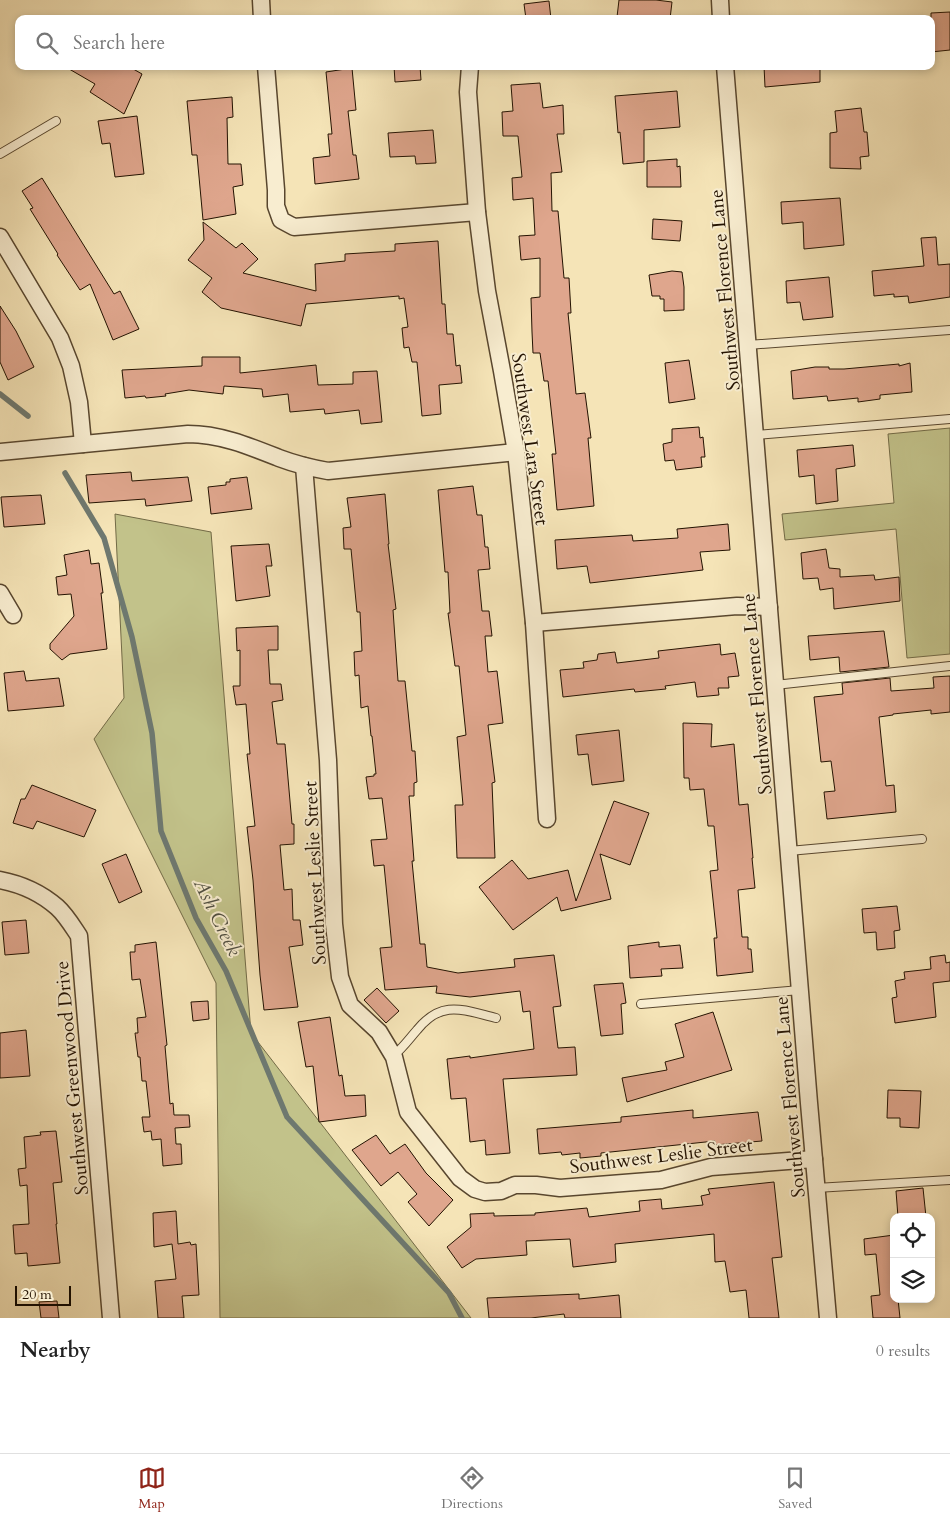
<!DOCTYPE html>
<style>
body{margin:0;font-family:Cardo,serif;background:#f2f2f2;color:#222}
.controls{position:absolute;right:15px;bottom:15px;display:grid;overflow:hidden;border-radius:10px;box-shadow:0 2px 8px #0003}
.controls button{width:45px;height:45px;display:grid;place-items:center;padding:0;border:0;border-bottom:1px solid #e0e0e0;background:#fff;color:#222;font:25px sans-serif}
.scale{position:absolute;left:15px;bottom:12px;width:56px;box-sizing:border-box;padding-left:5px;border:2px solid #231201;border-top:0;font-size:14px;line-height:18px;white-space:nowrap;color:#231201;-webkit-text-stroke:4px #f8edd0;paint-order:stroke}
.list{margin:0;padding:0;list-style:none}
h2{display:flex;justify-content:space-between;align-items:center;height:65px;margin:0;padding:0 20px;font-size:21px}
h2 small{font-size:16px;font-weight:400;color:#767676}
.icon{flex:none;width:28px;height:28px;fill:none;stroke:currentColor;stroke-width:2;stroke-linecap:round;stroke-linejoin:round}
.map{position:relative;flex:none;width:950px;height:1318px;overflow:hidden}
.search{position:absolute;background:#fff;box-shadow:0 2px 8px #0003;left:15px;right:15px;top:15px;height:55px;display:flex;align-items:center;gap:12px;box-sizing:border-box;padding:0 18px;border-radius:10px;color:#767676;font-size:19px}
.sheet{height:135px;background:#fff}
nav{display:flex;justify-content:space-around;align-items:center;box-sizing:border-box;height:70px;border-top:1px solid #e0e0e0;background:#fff;font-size:14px;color:#767676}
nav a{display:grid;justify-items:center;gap:2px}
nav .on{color:#8f2418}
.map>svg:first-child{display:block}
.green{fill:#c2c28a;stroke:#726a46}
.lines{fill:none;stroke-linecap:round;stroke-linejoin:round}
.stream{stroke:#6e786f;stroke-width:5.5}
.building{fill:#dfa68d;stroke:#231201}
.service-casing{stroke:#58462e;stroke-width:10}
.minor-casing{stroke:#58462e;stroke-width:19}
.service{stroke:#f8edd0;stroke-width:8}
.minor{stroke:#f8edd0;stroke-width:16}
.labels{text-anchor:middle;stroke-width:4;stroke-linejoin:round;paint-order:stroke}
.street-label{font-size:19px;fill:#231201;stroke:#f8edd0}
.water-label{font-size:20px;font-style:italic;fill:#4f4e41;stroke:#f8edd0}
</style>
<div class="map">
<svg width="950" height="1318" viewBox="0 0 950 1318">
<rect width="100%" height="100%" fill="#f5e4b7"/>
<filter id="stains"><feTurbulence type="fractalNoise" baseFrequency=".004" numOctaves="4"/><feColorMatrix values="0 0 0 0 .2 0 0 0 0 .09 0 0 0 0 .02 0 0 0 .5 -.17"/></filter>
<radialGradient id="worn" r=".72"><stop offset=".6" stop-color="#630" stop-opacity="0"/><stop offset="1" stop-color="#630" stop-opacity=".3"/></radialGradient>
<g class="green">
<polygon points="950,428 950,654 907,658 896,529 785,540 782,514 894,503 888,434"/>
<polygon points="115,514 211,532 251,1033 471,1318 220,1318 216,983 94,739 124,698"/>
</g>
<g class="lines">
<g class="stream">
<polyline points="0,394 28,416"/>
<polyline points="65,473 104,538 132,637 152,733 161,831 196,918 226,971 287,1117 449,1293 462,1318"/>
</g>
</g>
<g class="building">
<polygon points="619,0 656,0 672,2 670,19 631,19 617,17"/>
<polygon points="549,1 551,19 526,19 524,4"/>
<polygon points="950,12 950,50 931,52 931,13"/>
<polygon points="64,66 128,66 142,74 124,114 90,92 95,84"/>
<polygon points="394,66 420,66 421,80 395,82"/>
<polygon points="764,66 820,66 820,82 765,87"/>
<polygon points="352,68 356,110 348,111 353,155 356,155 359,179 315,184 313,158 330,156 328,134 332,134 326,72"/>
<polygon points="540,83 543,108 563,105 564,134 557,134 562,172 551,173 552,211 558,211 564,278 569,278 571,313 568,313 576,394 585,393 591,438 588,438 594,506 557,510 552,454 556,454 548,381 544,381 540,353 533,353 532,332 531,298 540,297 540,258 521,260 519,236 535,235 533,198 513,200 512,178 522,177 518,136 503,136 502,112 513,111 511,85"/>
<polygon points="677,91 680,127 644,130 644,162 623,164 620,132 618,133 615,96"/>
<polygon points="232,97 233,117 227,118 228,164 241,164 243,185 233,187 236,214 203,220 197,155 192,155 187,101"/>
<polygon points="861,108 864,132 867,132 869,156 860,157 861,169 830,168 830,133 837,132 835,111"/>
<polygon points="137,116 144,174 115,177 110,143 102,144 98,121"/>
<polygon points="433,130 436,163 416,164 415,156 390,157 388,133"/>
<polygon points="677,159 677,167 680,166 681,187 647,187 647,161"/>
<polygon points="42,178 114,294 120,291 139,329 113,340 90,284 80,290 57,255 58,254 30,209 33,208 22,191"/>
<polygon points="840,198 844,245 804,249 803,222 782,224 781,202"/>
<polygon points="653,219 682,221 680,241 652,239"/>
<polygon points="203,222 236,248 242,243 258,259 243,273 316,291 315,264 345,261 345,254 395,251 395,244 438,241 442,304 445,304 447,334 453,334 456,366 460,365 462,383 439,385 441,414 422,416 417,362 412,362 409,347 404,348 402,328 408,327 404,298 399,299 399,296 306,304 301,326 221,308 202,292 212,278 188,260 204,240"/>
<polygon points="936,237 938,265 950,264 950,297 909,303 908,296 894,297 894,294 874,296 872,271 924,266 921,238"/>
<polygon points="672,271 682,272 684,287 684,310 664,311 664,299 660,299 660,296 652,296 649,275"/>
<polygon points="829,277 833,317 803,320 800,302 787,303 786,281"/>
<polygon points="0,306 16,331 34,367 8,380 0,362"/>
<polygon points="202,357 240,357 240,373 316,365 318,385 353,384 353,372 377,371 382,422 361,424 359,410 325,414 324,409 290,412 288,394 263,397 262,389 224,386 223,394 189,390 165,394 166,396 146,398 145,396 125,398 122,370 202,366"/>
<polygon points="689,360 695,399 669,403 665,363"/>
<polygon points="910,363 912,392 880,395 880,399 858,402 858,398 828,401 827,396 793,399 791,371 815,367 829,367 829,369 844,369 899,364 899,366"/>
<polygon points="699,427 700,438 703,437 705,457 701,457 702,467 676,470 674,460 665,461 663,444 672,442 672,429"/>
<polygon points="853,445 855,466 836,469 838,501 816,504 814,475 799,477 797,450"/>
<polygon points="131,472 132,481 188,477 192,501 146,506 145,499 89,503 86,475"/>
<polygon points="247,477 252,509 211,514 208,487 226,485 226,482 230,482 230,479"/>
<polygon points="473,486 477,515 482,515 485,547 488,547 490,569 478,570 482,611 489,611 492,636 485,636 488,672 497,671 503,723 488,725 495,782 492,783 495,858 457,858 455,805 463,805 457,737 466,735 459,666 455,666 448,613 450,613 448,572 445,572 438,490"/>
<polygon points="385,494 389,544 388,544 396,609 393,610 398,681 405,681 412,751 415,751 417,782 414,783 414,796 409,796 414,861 412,861 420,944 425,944 427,967 458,973 515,967 514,959 554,955 561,1006 553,1007 558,1048 575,1047 577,1075 503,1079 510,1153 486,1155 485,1140 470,1142 466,1098 451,1099 447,1059 470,1056 470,1058 534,1049 530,1011 523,1012 520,991 470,997 436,993 437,986 385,990 380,948 392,947 384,865 374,866 371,840 387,839 382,798 369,799 366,777 374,776 374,774 376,774 372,736 371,736 368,706 361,708 359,675 355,676 354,652 362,651 360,612 357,612 351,549 344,549 343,528 351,527 347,498"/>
<polygon points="41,495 45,524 4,527 1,497"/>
<polygon points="728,524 730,550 700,552 703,570 590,583 587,566 557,569 555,540 632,535 633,541 678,538 677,529"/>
<polygon points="269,544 272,566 266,566 270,596 236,601 231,546"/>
<polygon points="826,549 829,568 840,569 840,577 874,575 875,580 899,577 900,601 834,609 833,588 820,590 818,578 803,579 801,553"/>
<polygon points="89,550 91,564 99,563 103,593 101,593 107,649 70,654 62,660 50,649 50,644 74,616 71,594 58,595 56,577 67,575 64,555"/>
<polygon points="278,626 278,650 268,650 270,684 281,684 283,700 272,702 277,744 285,744 292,824 294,824 294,844 280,845 284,890 292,889 293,920 300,920 303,945 289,947 298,1007 264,1010 260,975 253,880 247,827 255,826 247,754 250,754 246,704 236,705 233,686 240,686 240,650 237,651 236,628"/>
<polygon points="884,631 889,667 840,672 839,657 810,660 808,636"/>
<polygon points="720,644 721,655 735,653 739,676 728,677 729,688 718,688 719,695 697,697 695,682 665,686 666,689 635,692 634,689 563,697 560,670 584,668 583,662 597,660 598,654 615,652 617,663 659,658 658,651"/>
<polygon points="24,671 26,681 59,678 64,706 8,711 4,673"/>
<polygon points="950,676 950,712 931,714 931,710 893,714 893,715 879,717 886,786 894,785 896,812 827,819 824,792 835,791 831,761 821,762 814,697 843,694 842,683 890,678 891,691 934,688 933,677"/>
<polygon points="683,723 712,724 711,747 734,744 739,805 748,804 753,858 752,858 755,888 738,890 742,937 748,937 748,949 751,949 753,972 717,976 714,938 717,938 710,871 718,870 714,826 708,826 704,789 690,790 689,778 684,778"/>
<polygon points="619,730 624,781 592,785 588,754 578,755 576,735"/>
<polygon points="32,785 96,810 84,837 37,821 33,829 13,823 21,799 25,799"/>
<polygon points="614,801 649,813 630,865 600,854 611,899 561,911 557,897 513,930 479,887 512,860 528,879 568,870 576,901"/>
<polygon points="126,854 142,892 119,903 102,864"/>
<polygon points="897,906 900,930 894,931 895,948 877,950 876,932 864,933 862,909"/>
<polygon points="26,920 29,953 5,955 2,922"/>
<polygon points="156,942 167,1045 165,1046 170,1104 173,1103 174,1115 189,1115 190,1127 175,1128 176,1144 181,1144 182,1164 163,1166 161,1139 152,1140 151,1131 144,1132 142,1117 150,1117 146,1081 142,1081 140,1057 138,1057 135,1033 138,1033 137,1018 146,1017 140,979 132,980 130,952 135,952 135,945"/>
<polygon points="659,942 659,947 680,945 683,968 661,969 662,976 630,978 628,946"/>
<polygon points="945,955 946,963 950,962 950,981 933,983 936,1017 895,1023 892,998 897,997 895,981 905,979 904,972 931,969 930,957"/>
<polygon points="623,983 626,1003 621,1004 623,1034 601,1036 594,985"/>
<polygon points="377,988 399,1011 386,1023 364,1000"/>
<polygon points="208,1001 209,1019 193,1021 191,1002"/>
<polygon points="713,1012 732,1070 627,1102 622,1078 667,1070 665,1062 684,1057 675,1024"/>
<polygon points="330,1017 339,1076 342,1075 345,1096 365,1095 366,1116 319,1122 313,1066 306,1067 298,1022"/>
<polygon points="26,1030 30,1076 0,1078 0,1033"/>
<polygon points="888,1090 921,1091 919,1128 900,1127 900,1118 887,1118"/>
<polygon points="693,1110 693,1118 758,1112 762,1141 715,1145 715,1141 601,1153 601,1156 580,1158 580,1153 562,1155 561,1152 539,1154 537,1129 621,1122 621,1117"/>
<polygon points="56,1131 62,1182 53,1183 57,1224 56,1224 60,1263 28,1266 27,1253 15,1254 13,1225 29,1224 27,1185 20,1186 18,1169 26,1168 24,1137 41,1135 40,1132"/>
<polygon points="376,1135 390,1154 405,1144 426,1173 453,1200 429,1226 408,1202 417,1194 398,1172 381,1186 352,1150"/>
<polygon points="774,1182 782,1257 772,1258 779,1318 749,1318 746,1290 730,1292 725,1261 715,1262 714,1234 615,1244 616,1262 573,1267 570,1239 526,1241 527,1255 476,1259 462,1268 447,1247 471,1227 470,1214 494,1213 494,1216 535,1215 535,1213 587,1208 589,1217 640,1211 639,1201 661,1199 662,1209 703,1205 701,1196 710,1194 708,1189"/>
<polygon points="923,1188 926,1217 898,1217 896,1191"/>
<polygon points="176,1211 178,1244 190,1242 191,1245 196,1244 199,1295 182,1296 184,1318 158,1318 155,1281 176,1279 172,1244 154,1247 153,1213"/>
<polygon points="894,1235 894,1299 898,1299 900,1318 873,1318 871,1296 880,1295 876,1254 865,1255 864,1239"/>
<polygon points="579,1294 579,1299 619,1295 621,1318 565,1318 564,1314 531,1318 489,1318 487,1298"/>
<polygon points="57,1301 59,1318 41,1318 39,1302"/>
</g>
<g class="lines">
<g class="service-casing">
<g id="service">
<polyline points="0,154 56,121"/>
<polyline points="748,345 950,330"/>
<polyline points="755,435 950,419"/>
<polyline points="775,685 950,666"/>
<polyline points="789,851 922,839"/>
<polyline points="641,1004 800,990"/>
<path d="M393,1056C403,1048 409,1039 417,1030C442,999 463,1010 496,1018"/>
<polyline points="816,1188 950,1180"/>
</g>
</g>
<g class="minor-casing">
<g id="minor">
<polyline points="261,0 262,19"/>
<polyline points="720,0 721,19"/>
<polyline points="266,66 276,190 276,206 281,220 294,227 477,212"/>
<polyline points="470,66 468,92 477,212 487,291 502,371 516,452 534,623 547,819"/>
<polyline points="725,66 809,1103 828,1318"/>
<polyline points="0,237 60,338 71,366 79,402 83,444"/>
<path d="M0,452L188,434C220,434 249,446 279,458C295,464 311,468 328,471L516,452"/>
<polyline points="304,466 328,760 334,924 340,977 350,1005 379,1032 394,1057 408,1112 460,1178 475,1189 485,1192 501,1191 515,1185 536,1185 560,1188 661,1180 711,1167 814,1159"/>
<polyline points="0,593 13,615"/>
<polyline points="534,623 737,606 769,607"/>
<path d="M0,880C21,884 41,893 57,907C66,915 73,927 79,936L111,1318"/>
</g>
</g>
<use href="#service" class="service"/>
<use href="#minor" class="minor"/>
</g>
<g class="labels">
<g class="street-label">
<text transform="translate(724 290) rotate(-95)" y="7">Southwest Florence Lane</text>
<text transform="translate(531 439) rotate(82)" y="7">Southwest Lara Street</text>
<text transform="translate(756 694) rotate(-95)" y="7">Southwest Florence Lane</text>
<text transform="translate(314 873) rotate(-93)" y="7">Southwest Leslie Street</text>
<text transform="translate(71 1078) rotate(-95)" y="7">Southwest Greenwood Drive</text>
<text transform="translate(789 1097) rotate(-95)" y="7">Southwest Florence Lane</text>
<text transform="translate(661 1155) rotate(-7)" y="7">Southwest Leslie Street</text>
</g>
<g class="water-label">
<text transform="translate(218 917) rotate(64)" y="7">Ash Creek</text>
</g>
</g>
<rect width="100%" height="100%" filter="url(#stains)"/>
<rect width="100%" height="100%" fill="url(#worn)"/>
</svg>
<div class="controls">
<button><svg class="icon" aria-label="locate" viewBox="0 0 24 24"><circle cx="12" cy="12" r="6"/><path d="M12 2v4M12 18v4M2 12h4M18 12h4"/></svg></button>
<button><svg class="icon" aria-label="layers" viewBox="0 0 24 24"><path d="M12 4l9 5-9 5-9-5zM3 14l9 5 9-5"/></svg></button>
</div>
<div class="scale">20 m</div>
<div class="search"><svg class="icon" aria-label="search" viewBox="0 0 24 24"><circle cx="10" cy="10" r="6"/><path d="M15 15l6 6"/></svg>Search here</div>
</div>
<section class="sheet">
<h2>Nearby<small>0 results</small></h2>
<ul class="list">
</ul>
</section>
<nav>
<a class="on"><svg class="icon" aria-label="map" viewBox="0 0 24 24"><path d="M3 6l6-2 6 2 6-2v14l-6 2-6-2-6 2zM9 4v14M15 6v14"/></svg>Map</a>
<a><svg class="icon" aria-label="directions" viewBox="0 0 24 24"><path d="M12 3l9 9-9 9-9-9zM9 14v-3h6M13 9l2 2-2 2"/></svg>Directions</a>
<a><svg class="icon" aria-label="saved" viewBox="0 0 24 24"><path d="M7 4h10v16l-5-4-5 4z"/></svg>Saved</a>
</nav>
